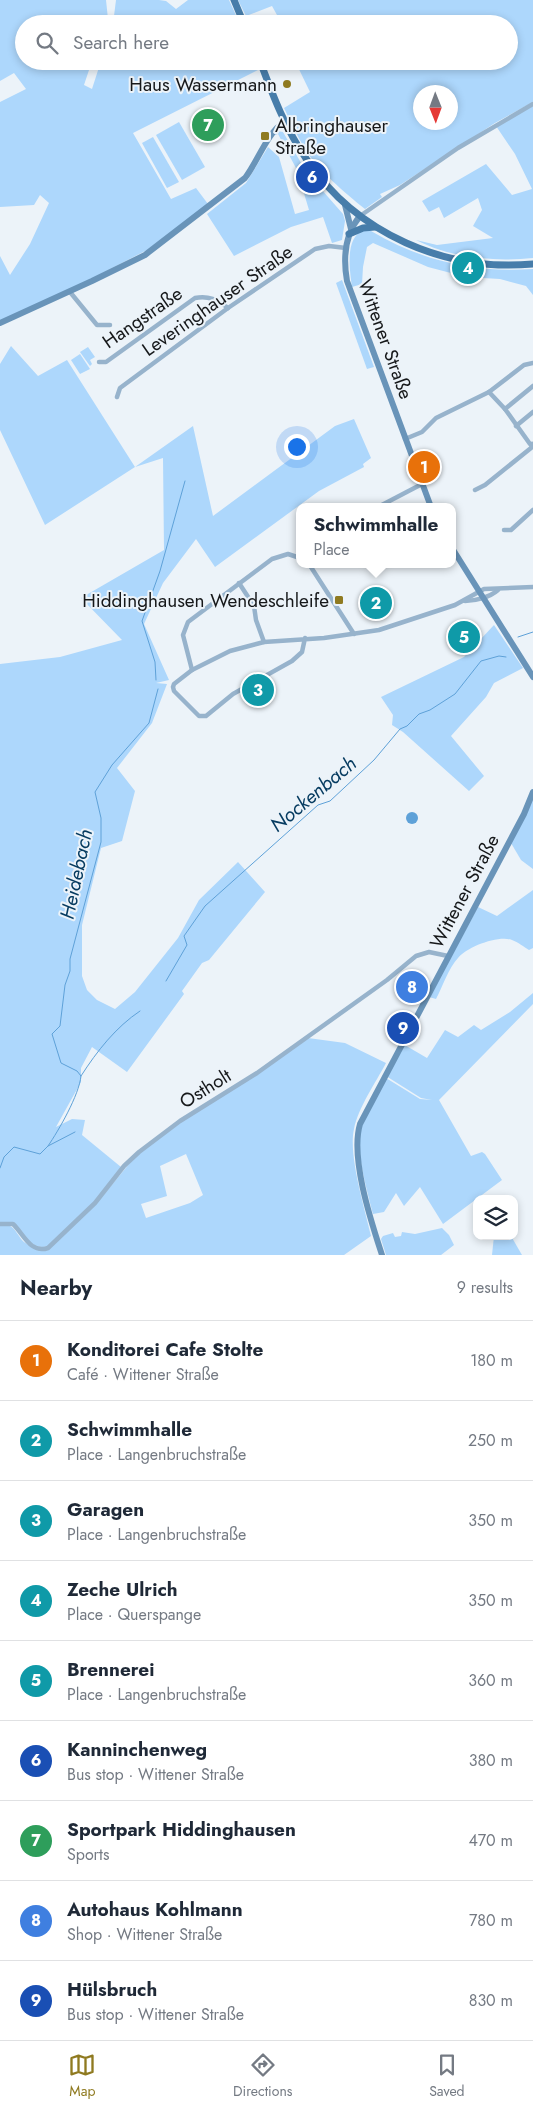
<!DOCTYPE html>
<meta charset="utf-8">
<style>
body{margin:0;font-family:Jost,sans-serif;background:#f6f6f7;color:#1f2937}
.controls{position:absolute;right:15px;bottom:15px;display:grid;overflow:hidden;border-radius:10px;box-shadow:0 2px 8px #0003}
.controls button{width:45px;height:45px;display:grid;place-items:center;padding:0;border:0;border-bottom:1px solid #e0e1e3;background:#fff;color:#1f2937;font:25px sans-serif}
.compass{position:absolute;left:413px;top:85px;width:45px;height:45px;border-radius:50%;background:#fff;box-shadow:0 2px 8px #0003;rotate:179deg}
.you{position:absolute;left:296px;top:446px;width:18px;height:18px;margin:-12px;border:4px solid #fff;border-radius:50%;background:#1a73e8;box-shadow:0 0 0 8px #1a73e833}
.badge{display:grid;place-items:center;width:32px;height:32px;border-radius:50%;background:#8f7a20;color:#fff;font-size:16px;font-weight:700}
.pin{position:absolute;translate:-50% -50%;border:2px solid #fff;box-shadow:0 1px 5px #0006}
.popup{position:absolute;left:296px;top:503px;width:160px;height:65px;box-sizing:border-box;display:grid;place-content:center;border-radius:10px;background:#fff;filter:drop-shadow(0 1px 4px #0005);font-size:16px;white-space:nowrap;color:#747a83}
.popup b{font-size:19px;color:#1f2937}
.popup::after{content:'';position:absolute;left:50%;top:100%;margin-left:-10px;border:10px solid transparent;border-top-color:#fff}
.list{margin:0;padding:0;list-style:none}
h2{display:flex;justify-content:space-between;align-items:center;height:65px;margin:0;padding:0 20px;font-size:21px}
h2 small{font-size:16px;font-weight:400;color:#747a83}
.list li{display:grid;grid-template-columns:32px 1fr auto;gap:15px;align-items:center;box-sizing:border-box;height:80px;padding:0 20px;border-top:1px solid #e0e1e3}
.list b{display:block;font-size:19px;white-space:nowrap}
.list p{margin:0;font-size:16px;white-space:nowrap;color:#747a83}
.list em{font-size:16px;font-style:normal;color:#747a83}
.icon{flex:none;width:28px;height:28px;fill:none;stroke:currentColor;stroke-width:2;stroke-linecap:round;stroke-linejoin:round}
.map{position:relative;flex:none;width:533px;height:1255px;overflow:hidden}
.search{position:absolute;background:#fff;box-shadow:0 2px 8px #0003;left:15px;right:15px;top:15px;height:55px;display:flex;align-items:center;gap:12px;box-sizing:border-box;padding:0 18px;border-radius:28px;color:#747a83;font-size:19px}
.sheet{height:785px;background:#fff}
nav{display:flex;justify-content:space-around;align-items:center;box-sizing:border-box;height:70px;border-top:1px solid #e0e1e3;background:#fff;font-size:14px;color:#747a83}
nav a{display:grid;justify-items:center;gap:2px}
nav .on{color:#8f7a20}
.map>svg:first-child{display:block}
.green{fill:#add7fc;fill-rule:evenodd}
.water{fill:#5ea1d8}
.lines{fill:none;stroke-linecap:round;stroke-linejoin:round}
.stream{stroke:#5ea1d8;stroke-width:1}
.street{stroke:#97b3cc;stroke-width:4.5}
.secondary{stroke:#6994b9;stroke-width:6}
.primary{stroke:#477daa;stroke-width:7}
.poi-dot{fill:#8f7a20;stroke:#ecf3f9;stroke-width:2}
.labels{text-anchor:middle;stroke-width:4;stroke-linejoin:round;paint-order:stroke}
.poi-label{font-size:19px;fill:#16181a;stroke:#ecf3f9;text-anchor:end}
.street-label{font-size:19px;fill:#16181a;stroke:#ecf3f9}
.water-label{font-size:20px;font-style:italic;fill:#073c61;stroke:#ecf3f9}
</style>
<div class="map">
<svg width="533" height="1255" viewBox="0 0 533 1255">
<rect width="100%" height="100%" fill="#ecf3f9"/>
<g class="green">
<polygon points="0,0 106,0 108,19 106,24 24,24 24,61 92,61 84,85 92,89 101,61 255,61 258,70 133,133 171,199 196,188 208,204 147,250 85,282 0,321 0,256 10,275 30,244 49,203 40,195 34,205 0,207 0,102 26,89 14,73 0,81"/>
<polygon points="116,0 159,0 166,1 176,9 188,0 229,0 240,24 113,24"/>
<path d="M238,0H533V102L495,123L400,185L380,194L382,197L365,209C346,194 317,169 305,149C297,136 291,122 284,108L310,92L295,61H509V24H282L272,6L246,16ZM420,92H450V122H420Z"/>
<polygon points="263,61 291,61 267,70"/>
<path d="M533,106V258C494,262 451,258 416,240L437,245L493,238L473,226L482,210L478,198L444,218L439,207L429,212L422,201L486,164L512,195L532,189L515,154L496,126Z"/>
<polygon points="179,122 205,167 182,180 156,135"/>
<polygon points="277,131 283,132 307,173 343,214 345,221 342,240 332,243 323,217 291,227 234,256 207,214 246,183 268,147 279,157 295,214 309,210 297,170 278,134 275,135"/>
<polygon points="153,137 179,182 167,188 142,143"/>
<path d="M364,230L371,231C422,261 474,273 533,269V295L526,286L500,279L466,277L428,267L373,243L367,247L363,267L362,284L352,287C350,272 344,237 364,230Z"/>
<polygon points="342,280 374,367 367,369 336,283"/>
<path d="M11,346L38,376L67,360L135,467L193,426L213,516L335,426L354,419L371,458L363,464L364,467L319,491L215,567L196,539L163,583L144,624L169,680L156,683L167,684L152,723L117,768L135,791L122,841L101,848L82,925V976L87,990L97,1000L115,1009L135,992L178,938L199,900L238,862L265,892L209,960L202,963L182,991L184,994L127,1072L92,1047L81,1068V1082L56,1127L72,1119L85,1120L82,1135L121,1167L97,1199L48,1246C32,1251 24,1235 15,1224L0,1223V664L60,657L122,640L81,598L164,550L163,458L135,467L45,525L0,430V364Z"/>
<polygon points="88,347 95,357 90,360 92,364 90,366 80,352"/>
<polygon points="80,354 90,369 80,374 71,360"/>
<polygon points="494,625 523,668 494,683 486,697 451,736 484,776 469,791 403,732 392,725 393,715 381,697 464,657"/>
<polygon points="533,798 533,869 521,860 511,843"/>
<path d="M533,890V948L529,950C524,947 518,942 512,940C498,935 467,947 458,958C449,967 442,988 436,999L429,997L478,907L497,916Z"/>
<path d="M533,993V1004L439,1100L471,1156L482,1152L485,1154L502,1180L443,1224L420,1187L404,1206L396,1193L384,1212L373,1214C368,1194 355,1149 360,1130C365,1112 378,1094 386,1078L420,1099L432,1100L421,1098L386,1076L403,1044L427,1058L445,1030L458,1037L474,1025L481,1030L510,1012Z"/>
<path d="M308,1038L345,1043L386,1063C376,1082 358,1108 354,1129C348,1155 365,1209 371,1236L344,1255H0V1225C15,1223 15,1233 24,1242C29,1246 36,1249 42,1251L96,1204L139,1152L180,1122ZM186,1154L203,1195L190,1203L146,1218L141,1204L167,1196L160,1166Z"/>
<polygon points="442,1228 449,1235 454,1245 441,1255 386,1255 381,1239 383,1236 393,1233 395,1237 401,1236 402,1232 415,1234"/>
<polygon points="494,1236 511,1236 522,1255 492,1255"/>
</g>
<circle class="water" cx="412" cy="818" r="6"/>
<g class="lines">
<g class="stream">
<polyline points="518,637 533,632"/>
<polyline points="156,680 155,662 142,621 160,571 185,481"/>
<polyline points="166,981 187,945 184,936 205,906 318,805 330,801 374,760 400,729 407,726 419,714 430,710 455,694 481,661 499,656 506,657"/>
<path d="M81,1076C97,1051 116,1027 140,1011"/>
<path d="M48,1146C59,1130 79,1095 81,1076L77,1071L61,1063L52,1034L60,1026L65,985L70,971V959L101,842V818L95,792L112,765L149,723L158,689"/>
<polyline points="0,1168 4,1157 14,1147 40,1154 48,1146 75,1132"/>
</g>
<g class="street">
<polyline points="360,216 458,148 533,104"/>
<polyline points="70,292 97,325 110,325"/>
<path d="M99,362H106L195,298C208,295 218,300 228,308"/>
<polyline points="489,392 505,409 530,444 533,444"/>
<polyline points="117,397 120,388 228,308 315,249 329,246 346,248"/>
<polyline points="505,409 533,386"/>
<polyline points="516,426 533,412"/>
<polyline points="405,439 422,432 436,418 489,392 524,365 533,363"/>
<polyline points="475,490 485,485 531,448 532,444"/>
<polyline points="378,507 422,484"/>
<polyline points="504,530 511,530 533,510"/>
<polyline points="309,564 354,634"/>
<polyline points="239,583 254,606 256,620 264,642"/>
<path d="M465,601C476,601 490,597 498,590"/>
<polyline points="305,638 302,652 292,661 233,694 206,716 199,716 174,691 173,687 174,684 192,670 230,651 264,642 324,638 379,630 455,605 484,589 533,587"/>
<polyline points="192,670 183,635 188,622 272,559 288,554 300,558"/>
<path d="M0,1224H13C23,1233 30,1254 48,1248L95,1203L124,1166L139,1152L180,1121L257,1073L387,980L416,956L429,952L448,956"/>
</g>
<g class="secondary">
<polyline points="345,205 351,229"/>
<path d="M360,216C344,235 343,258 347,281L431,507"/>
<path d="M0,323L92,281L145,255L245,178C258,161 267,133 284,122"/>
<polyline points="452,548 533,677"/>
<path d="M382,1255C371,1221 350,1158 360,1124L524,814L533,792"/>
</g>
<g class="primary">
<polyline points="234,0 244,24"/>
<path d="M260,61C273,96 286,130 307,160C357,234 445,272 533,264"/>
<polyline points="349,234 363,228 375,227"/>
</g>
</g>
<g class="poi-dot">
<circle cx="287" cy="84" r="5"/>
<rect x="260" y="131" width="10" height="10" rx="2.5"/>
<rect x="334" y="595" width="10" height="10" rx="2.5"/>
</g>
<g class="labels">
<g class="poi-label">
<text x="277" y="91">Haus Wassermann</text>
<text x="275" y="132" text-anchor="start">Albringhauser<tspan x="275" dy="22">Straße</tspan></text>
<text x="329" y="607">Hiddinghausen Wendeschleife</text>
</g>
<g class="street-label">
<text transform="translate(217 300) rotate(-35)" y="7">Leveringhauser Straße</text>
<text transform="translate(142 317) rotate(-35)" y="7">Hangstraße</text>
<text transform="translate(386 339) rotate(70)" y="7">Wittener Straße</text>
<text transform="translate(464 891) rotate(-62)" y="7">Wittener Straße</text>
<text transform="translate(205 1088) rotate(-32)" y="7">Ostholt</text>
</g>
<g class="water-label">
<text transform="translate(313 794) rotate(-40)" y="7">Nockenbach</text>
<text transform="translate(76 874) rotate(-78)" y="7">Heidebach</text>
</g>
</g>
</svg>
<div class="controls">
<button><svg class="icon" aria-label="layers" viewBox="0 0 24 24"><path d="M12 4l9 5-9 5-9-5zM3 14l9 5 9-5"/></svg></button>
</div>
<svg class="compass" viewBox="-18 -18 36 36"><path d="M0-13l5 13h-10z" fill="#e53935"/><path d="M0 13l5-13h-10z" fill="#747a83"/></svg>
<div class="you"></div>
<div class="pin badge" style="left:424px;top:467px;background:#e8710a">1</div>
<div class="pin badge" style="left:376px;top:603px;background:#0f9aa8">2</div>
<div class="popup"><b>Schwimmhalle</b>Place</div>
<div class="pin badge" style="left:258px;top:690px;background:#0f9aa8">3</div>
<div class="pin badge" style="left:468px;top:268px;background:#0f9aa8">4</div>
<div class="pin badge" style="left:464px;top:637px;background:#0f9aa8">5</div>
<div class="pin badge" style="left:312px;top:177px;background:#1a4fb4">6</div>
<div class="pin badge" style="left:208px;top:125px;background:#2e9e5b">7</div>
<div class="pin badge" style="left:412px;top:987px;background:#3f7fe0">8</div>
<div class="pin badge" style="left:403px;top:1028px;background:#1a4fb4">9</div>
<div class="search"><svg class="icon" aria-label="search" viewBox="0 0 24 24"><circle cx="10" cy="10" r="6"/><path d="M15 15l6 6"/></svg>Search here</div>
</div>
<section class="sheet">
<h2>Nearby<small>9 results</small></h2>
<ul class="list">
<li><span class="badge" style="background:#e8710a">1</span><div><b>Konditorei Cafe Stolte</b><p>Café · Wittener Straße</p></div><em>180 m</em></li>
<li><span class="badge" style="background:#0f9aa8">2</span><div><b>Schwimmhalle</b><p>Place · Langenbruchstraße</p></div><em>250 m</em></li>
<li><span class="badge" style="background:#0f9aa8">3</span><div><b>Garagen</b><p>Place · Langenbruchstraße</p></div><em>350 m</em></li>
<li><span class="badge" style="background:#0f9aa8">4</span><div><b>Zeche Ulrich</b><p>Place · Querspange</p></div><em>350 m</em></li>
<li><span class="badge" style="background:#0f9aa8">5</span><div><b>Brennerei</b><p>Place · Langenbruchstraße</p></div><em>360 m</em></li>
<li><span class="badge" style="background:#1a4fb4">6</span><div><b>Kanninchenweg</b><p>Bus stop · Wittener Straße</p></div><em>380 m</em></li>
<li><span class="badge" style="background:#2e9e5b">7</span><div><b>Sportpark Hiddinghausen</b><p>Sports</p></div><em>470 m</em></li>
<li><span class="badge" style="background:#3f7fe0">8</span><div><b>Autohaus Kohlmann</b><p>Shop · Wittener Straße</p></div><em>780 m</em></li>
<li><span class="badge" style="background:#1a4fb4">9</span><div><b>Hülsbruch</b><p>Bus stop · Wittener Straße</p></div><em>830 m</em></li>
</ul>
</section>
<nav>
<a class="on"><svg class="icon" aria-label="map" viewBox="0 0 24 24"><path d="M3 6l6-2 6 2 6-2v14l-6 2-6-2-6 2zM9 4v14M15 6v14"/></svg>Map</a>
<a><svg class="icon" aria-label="directions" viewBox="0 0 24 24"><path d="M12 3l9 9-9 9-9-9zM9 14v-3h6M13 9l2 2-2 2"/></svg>Directions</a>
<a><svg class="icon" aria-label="saved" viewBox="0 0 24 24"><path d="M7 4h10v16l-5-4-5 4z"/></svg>Saved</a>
</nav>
